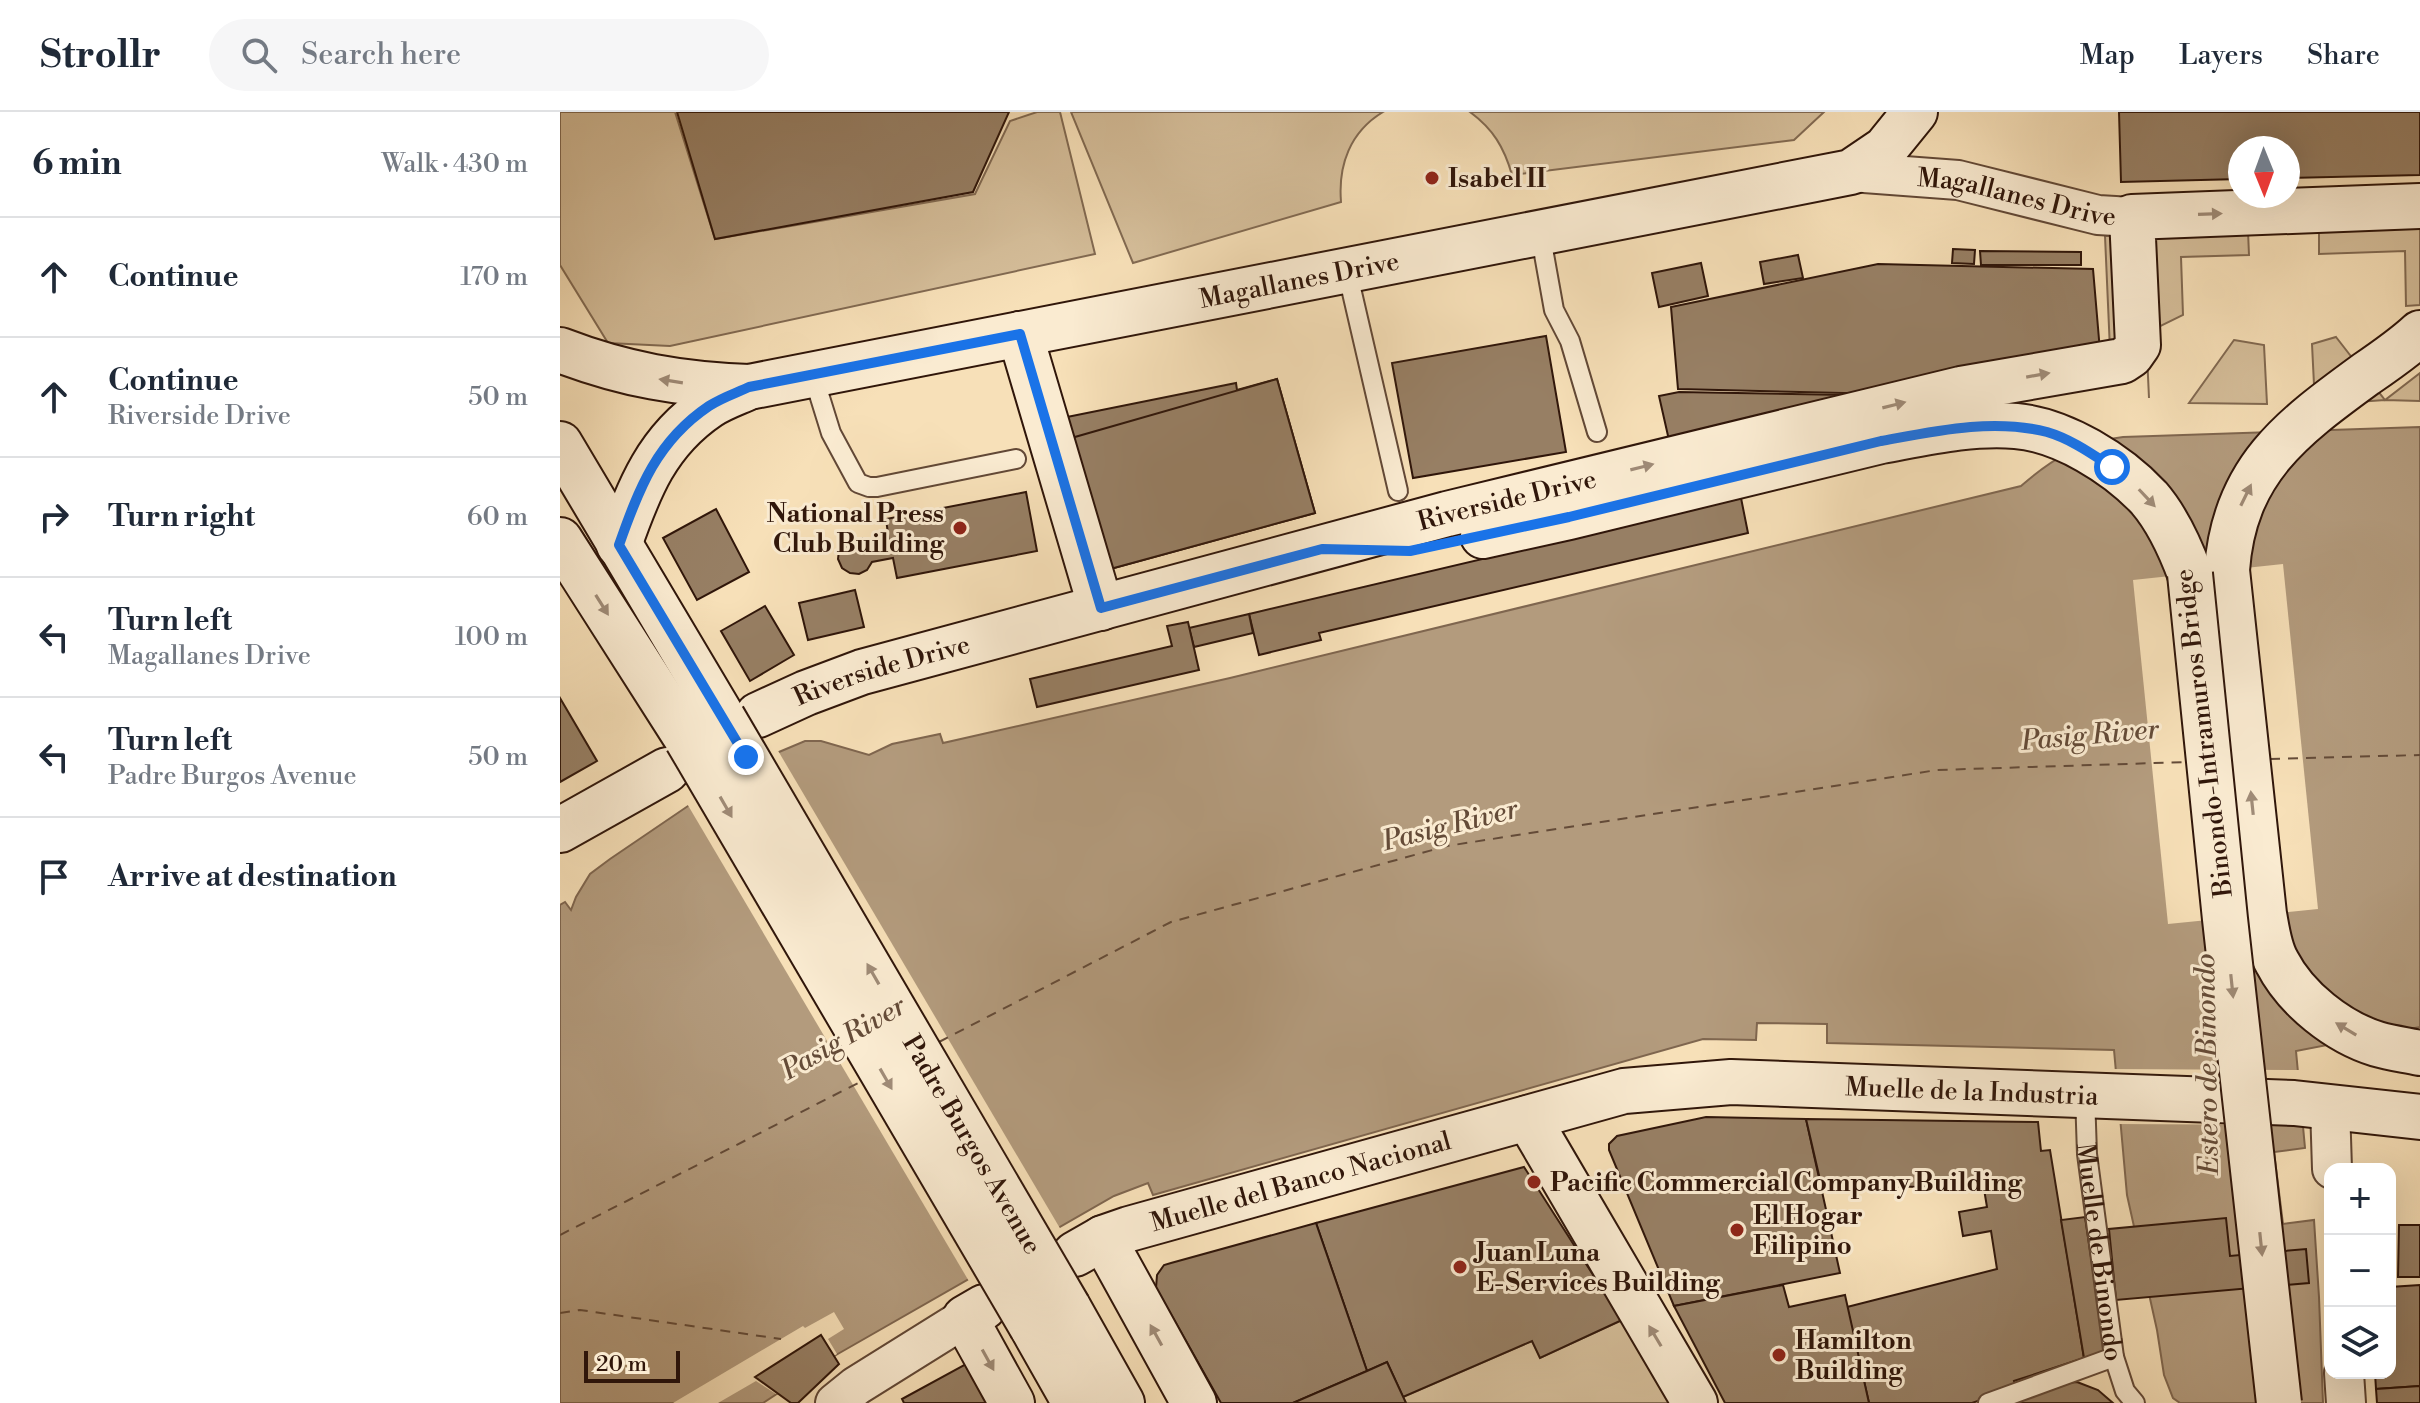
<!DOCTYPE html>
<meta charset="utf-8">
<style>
body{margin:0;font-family:"Libre Bodoni",serif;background:#f6f6f7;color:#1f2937}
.controls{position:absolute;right:24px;bottom:24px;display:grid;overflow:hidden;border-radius:16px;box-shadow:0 8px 32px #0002}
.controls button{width:72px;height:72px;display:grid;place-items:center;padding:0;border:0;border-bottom:2px solid #e0e1e3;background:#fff;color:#1f2937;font:40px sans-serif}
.compass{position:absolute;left:1668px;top:24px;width:72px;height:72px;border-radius:50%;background:#fff;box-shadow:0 8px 32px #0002;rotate:179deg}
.scale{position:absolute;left:24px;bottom:20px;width:96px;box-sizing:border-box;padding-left:8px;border:4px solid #30160a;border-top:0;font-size:22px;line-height:28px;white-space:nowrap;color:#30160a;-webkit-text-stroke:6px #faebd1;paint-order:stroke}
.stop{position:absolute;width:24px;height:24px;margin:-18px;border:6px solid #1a73e8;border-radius:50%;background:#fff}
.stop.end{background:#1a73e8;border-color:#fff;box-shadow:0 2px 8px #0008}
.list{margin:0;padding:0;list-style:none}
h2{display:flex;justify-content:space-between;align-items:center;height:104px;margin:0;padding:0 32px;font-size:34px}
h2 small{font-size:26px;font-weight:400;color:#747a83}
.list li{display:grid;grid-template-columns:52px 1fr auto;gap:24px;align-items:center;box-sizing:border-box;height:120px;padding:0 32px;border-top:2px solid #e0e1e3}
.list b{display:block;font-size:30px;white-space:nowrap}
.list p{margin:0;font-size:26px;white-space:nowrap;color:#747a83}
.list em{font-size:26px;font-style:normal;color:#747a83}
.icon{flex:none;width:44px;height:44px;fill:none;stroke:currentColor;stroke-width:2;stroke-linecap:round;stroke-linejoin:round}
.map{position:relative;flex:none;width:1860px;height:1291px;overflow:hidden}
header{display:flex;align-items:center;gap:48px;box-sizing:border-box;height:112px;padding:0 40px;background:#fff;border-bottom:2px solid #e0e1e3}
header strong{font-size:38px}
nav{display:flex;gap:44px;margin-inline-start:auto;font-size:28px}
.search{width:560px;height:72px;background:#f6f6f7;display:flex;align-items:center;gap:20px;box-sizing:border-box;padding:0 28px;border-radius:44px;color:#747a83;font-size:30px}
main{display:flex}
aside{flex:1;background:#fff}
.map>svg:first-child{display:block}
.green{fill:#d5be9a;stroke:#826a52;stroke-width:2}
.water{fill:#b39b7d;stroke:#7f664f;stroke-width:2}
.pier{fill:#f7e0b8}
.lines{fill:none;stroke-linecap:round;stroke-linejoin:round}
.ferry{stroke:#644b38;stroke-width:2;stroke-dasharray:10 8;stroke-linecap:butt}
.building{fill:#977f64;stroke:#30160a;stroke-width:2}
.lane-casing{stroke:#624836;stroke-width:22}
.street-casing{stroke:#624836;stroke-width:42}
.secondary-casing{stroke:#30160a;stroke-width:48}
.lane{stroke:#faebd1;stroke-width:18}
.street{stroke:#faebd1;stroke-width:38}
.secondary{stroke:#faebd1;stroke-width:44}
.secondary-bridge-casing{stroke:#30160a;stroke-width:48;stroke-linecap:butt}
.secondary-bridge{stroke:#faebd1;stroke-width:44}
.oneway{fill:#9f8b77}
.route{stroke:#1a73e8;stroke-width:10}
.poi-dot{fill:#8f2418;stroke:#faebd1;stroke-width:3}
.labels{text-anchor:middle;stroke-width:6;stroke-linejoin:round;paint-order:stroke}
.poi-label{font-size:26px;font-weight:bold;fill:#30160a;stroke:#faebd1;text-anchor:start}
.street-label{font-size:26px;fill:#30160a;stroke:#faebd1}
.water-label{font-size:28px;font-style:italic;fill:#644b38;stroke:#faebd1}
</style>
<header>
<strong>Strollr</strong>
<div class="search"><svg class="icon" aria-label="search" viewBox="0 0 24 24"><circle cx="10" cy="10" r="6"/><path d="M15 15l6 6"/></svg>Search here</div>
<nav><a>Map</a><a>Layers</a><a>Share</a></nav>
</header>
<main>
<aside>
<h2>6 min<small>Walk · 430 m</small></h2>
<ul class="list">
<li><svg class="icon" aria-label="ahead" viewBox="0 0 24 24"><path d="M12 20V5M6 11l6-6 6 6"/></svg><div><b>Continue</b></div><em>170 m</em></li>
<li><svg class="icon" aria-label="ahead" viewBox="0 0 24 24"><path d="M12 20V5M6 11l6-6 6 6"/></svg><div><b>Continue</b><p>Riverside Drive</p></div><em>50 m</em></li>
<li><svg class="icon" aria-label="right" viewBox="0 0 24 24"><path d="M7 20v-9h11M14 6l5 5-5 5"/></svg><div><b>Turn right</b></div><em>60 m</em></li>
<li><svg class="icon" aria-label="left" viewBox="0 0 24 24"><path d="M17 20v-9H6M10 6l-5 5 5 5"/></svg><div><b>Turn left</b><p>Magallanes Drive</p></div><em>100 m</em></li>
<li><svg class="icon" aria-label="left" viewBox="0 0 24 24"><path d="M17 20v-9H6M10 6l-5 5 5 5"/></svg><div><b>Turn left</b><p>Padre Burgos Avenue</p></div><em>50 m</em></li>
<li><svg class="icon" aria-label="arrive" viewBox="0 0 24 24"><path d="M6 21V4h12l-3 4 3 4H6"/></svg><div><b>Arrive at destination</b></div></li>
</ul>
</aside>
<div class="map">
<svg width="1860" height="1291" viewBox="0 0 1860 1291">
<rect width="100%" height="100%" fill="#f7e0b8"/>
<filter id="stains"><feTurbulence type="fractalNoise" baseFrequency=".0025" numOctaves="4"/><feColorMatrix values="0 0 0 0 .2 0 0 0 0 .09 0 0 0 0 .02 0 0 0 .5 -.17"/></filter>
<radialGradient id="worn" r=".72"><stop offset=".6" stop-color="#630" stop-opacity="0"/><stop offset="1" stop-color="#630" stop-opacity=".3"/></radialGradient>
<g class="green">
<polygon points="0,0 115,0 155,127 415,82 450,9 477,0 500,0 535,142 110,234 48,231 0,153"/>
<path d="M511,0H823C790,20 778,53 781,90L573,151Z"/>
<path d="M910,0H1264L1234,28L952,63C944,35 933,17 910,0Z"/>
<polygon points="1860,112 1860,193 1846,194 1845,139 1759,142 1759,116"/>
<polygon points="1688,119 1689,143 1621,145 1623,203 1586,221 1589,286 1588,264 1582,122"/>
<polygon points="1553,123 1568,228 1550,238 1545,124"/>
<polygon points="1776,225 1825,288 1860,261 1860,289 1825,288 1755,293 1752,232"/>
<polygon points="1674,228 1704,233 1707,292 1629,291"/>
<polygon points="1062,1208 1111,1291 846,1291 843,1285 972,1229 980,1246"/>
</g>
<path class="water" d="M1860,315V915L1736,939L1745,1036L1714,1040L1723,1112L1754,1108L1759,1185L1763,1291H1620L1613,1286L1604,1263L1597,1218L1567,1083L1554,938L1267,931V912L1197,911L1196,928L1143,927L593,1083L588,1071L554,1084L276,1243L203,1291H0V793L5,790L11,798L16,785L30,762L50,747L128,694L219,640L245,629H261L309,643L332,632L380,622L383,631L670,566L1461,374C1493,346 1520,330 1563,325Z"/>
<g class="pier">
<polygon points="1723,452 1758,797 1608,812 1573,468"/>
<polygon points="217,637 501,1118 410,1171 126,690"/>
<polygon points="1552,957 1742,958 1747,1013 1557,1012"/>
<polygon points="274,1200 284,1217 268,1227 277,1242 216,1282 196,1269 158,1291 113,1291 243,1214 245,1216"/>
</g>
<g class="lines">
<g class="ferry">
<polyline points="1710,647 1860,643"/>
<polyline points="379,930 611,810 887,734 1377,658 1627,650"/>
<polyline points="0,1123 302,969"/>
<polyline points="0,1201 20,1198 221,1227"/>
</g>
</g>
<g class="building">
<polygon points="117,0 449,0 413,80 155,127"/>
<polygon points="1559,0 1860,0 1860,63 1728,66 1728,36 1680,36 1680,67 1561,70"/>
<polygon points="1393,137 1415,138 1414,152 1392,151"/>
<polygon points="1420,139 1521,140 1521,153 1421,153"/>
<polygon points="1238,143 1243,166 1204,172 1200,150"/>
<polygon points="1141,151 1148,184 1099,195 1092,161"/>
<polygon points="1318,152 1533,157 1540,239 1327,282 1118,277 1111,195"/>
<polygon points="986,224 1006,340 853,366 832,251"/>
<polygon points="717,267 755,401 543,459 502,306 676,271 677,278"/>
<polygon points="717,267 755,401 543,459 501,329"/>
<polygon points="1119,280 1286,283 1111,337 1099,284"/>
<polygon points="466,380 477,439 337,466 333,446 312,450 307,458 299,462 290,461 282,456 278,447 279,438 284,430 292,426 302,426 309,432 329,429 326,407"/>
<polygon points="1181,386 1188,421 759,521 761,528 699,543 689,502"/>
<polygon points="156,397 189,460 137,488 103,426"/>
<polygon points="295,478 304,515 248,528 239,491"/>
<polygon points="205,494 234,543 190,569 161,519"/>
<polygon points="689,502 693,521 634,535 629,516"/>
<polygon points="628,510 639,558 477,595 470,567 612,534 607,514"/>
<polygon points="0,586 37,649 0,670"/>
<polygon points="1146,1005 1246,1007 1280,1161 1114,1194 1049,1038 1049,1032 1057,1024"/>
<polygon points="1246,1007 1478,1010 1481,1039 1490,1038 1524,1246 1454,1269 1456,1276 1412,1291 1309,1291 1287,1195 1437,1157 1431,1119 1403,1124 1399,1100 1427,1095 1424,1077 1261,1072"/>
<polygon points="964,1055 1062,1208 980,1246 972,1229 843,1285 827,1250 807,1259 756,1111"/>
<polygon points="1525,1105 1545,1239 1524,1246 1501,1108"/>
<polygon points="1666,1106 1670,1144 1746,1137 1749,1171 1556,1188 1549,1117"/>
<polygon points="756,1111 807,1259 733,1291 661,1291 596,1176 597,1163 604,1153 611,1151"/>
<polygon points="1839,1113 1860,1113 1860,1165 1838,1165"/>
<polygon points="1223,1173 1229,1195 1285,1183 1309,1291 1165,1291 1114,1194"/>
<polygon points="1860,1173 1860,1274 1816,1277 1815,1261 1830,1261 1830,1175"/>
<polygon points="261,1223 279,1252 238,1291 231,1291 195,1265"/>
<polygon points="827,1250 846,1291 733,1291 807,1259"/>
<polygon points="406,1252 428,1291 344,1291 342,1287"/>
<polygon points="1517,1270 1538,1278 1553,1291 1447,1291 1505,1271"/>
<polygon points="1860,1274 1860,1291 1817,1291 1816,1277"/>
</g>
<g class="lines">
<g class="lane-casing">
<g id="lane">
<polyline points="980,120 994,198 1010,229 1037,320"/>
<polyline points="787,159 838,379"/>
<polyline points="253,263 271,321 298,371 309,375 317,375 456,347"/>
<path id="s1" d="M1525,983L1527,1042L1554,1245L1565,1279L1575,1291"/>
<polyline points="1428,1291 1554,1245"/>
</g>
</g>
<g class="street-casing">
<g id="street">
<path id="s2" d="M1291,60L1398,68L1538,103L1572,105"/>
<polyline points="1770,994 1772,1057"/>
<polyline points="1784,1261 1786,1291"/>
<polyline points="275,1291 296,1274 405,1206"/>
</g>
</g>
<g class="secondary-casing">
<g id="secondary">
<path d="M1860,221C1844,236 1825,249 1806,262C1732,316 1674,358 1667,458L1704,802C1707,818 1709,836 1717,850C1736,887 1778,920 1817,932C1831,936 1846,938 1860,941"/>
<polyline points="460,222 541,496"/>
<path id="s3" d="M0,238C65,263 120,272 189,275L1291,60L1325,37L1355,0"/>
<polyline points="0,332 163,606"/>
<path d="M923,424L1009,405L1321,329C1365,321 1412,310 1456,314C1503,318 1557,352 1589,386C1608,408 1620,435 1630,462"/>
<polyline points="0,428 127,627"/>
<path d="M59,433C79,376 97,329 149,294C161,286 176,281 189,275"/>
<path id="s4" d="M198,603L246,581L302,560L887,402L1401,277L1562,249L1571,243L1578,233L1572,105L1860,94"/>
<polyline points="0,718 107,658"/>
<polyline points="968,1006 1135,1291"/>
<polyline points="543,1126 634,1291"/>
<path id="s5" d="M515,1142L543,1126L569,1117L1064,979L1171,970L1734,991L1860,1005"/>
<polyline points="424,1195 405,1206 452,1291"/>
<polyline points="508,1195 562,1291"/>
<polyline points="472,1215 515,1291"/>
</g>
</g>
<use href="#lane" class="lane"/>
<use href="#street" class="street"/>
<use href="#secondary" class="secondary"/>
<g class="secondary-bridge-casing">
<g id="secondary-bridge">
<polyline points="1630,462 1665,807 1719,1291"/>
<path id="s6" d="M163,606L508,1195"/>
<polyline points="127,627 472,1215"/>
</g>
</g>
<use href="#secondary-bridge" class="secondary-bridge"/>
</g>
<defs><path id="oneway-solid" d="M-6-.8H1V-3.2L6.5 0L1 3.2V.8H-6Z" transform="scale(2)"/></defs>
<g class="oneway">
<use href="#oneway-solid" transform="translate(1650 102) rotate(-2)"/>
<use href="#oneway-solid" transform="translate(1478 263) rotate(-10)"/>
<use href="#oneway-solid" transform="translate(111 269) rotate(-171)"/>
<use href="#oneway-solid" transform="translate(1334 293) rotate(-14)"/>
<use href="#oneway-solid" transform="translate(1082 355) rotate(-14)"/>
<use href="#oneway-solid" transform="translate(1686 383) rotate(-64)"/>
<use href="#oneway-solid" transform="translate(1587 386) rotate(47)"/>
<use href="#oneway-solid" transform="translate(42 493) rotate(58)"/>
<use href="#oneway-solid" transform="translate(1692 691) rotate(-96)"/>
<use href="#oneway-solid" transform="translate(166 695) rotate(60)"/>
<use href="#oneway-solid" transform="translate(313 862) rotate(-120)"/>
<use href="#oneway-solid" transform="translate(1672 874) rotate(84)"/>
<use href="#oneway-solid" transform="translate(1786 917) rotate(-149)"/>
<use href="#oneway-solid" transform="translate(326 967) rotate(60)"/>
<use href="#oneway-solid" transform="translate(1701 1132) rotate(84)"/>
<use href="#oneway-solid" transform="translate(596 1223) rotate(-119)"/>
<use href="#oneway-solid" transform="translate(1095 1224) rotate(-121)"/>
<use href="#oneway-solid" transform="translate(428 1248) rotate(61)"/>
</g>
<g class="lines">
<path class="route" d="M186,645L59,433C79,376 97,329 149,294C161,286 176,281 189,275L460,222L541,496L762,437L850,439L1009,405L1321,329C1375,319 1433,306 1487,320C1511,327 1532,342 1552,355"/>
</g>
<g class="poi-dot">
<circle cx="872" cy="66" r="8"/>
<circle cx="400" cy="416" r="8"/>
<circle cx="974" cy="1070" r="8"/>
<circle cx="1177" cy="1118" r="8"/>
<circle cx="900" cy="1155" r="8"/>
<circle cx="1219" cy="1243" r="8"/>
</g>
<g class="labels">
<g class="poi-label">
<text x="888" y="75">Isabel II</text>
<text x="384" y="410" text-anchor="end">National Press<tspan x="384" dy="30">Club Building</tspan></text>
<text x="990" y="1079">Pacific Commercial Company Building</text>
<text x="1193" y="1112">El Hogar<tspan x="1193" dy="30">Filipino</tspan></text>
<text x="916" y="1149">Juan Luna<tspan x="916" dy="30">E-Services Building</tspan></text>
<text x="1235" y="1237">Hamilton<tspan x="1235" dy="30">Building</tspan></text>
</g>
<g class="street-label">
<text dy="9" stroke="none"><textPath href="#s2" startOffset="168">Magallanes Drive</textPath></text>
<text dy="9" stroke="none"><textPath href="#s3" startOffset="754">Magallanes Drive</textPath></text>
<text dy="9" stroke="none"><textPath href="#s4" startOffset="780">Riverside Drive</textPath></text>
<text dy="9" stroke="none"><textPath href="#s4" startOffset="132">Riverside Drive</textPath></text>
<text transform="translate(1643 621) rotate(-97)" y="9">Binondo-Intramuros Bridge</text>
<text dy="9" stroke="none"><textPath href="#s5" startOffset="922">Muelle de la Industria</textPath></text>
<text dy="9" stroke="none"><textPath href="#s6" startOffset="494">Padre Burgos Avenue</textPath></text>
<text dy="9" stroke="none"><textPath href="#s5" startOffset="238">Muelle del Banco Nacional</textPath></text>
<text dy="9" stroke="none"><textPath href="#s1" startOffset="158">Muelle de Binondo</textPath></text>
</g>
<g class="water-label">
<text transform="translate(1530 622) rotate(-5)" y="10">Pasig River</text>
<text transform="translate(890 712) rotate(-14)" y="10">Pasig River</text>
<text transform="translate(283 925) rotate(-30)" y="10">Pasig River</text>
<text transform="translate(1646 952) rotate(-91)" y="10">Estero de Binondo</text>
</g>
</g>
<rect width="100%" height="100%" filter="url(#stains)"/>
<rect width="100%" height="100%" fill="url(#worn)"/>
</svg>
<div class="controls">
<button>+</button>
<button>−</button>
<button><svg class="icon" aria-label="layers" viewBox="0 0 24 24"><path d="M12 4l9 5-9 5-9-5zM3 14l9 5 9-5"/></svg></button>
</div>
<svg class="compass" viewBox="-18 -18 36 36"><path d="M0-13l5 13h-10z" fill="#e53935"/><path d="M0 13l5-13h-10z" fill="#747a83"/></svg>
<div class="scale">20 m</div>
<div class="stop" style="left:1552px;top:355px"></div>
<div class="stop end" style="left:186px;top:645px"></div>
</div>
</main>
